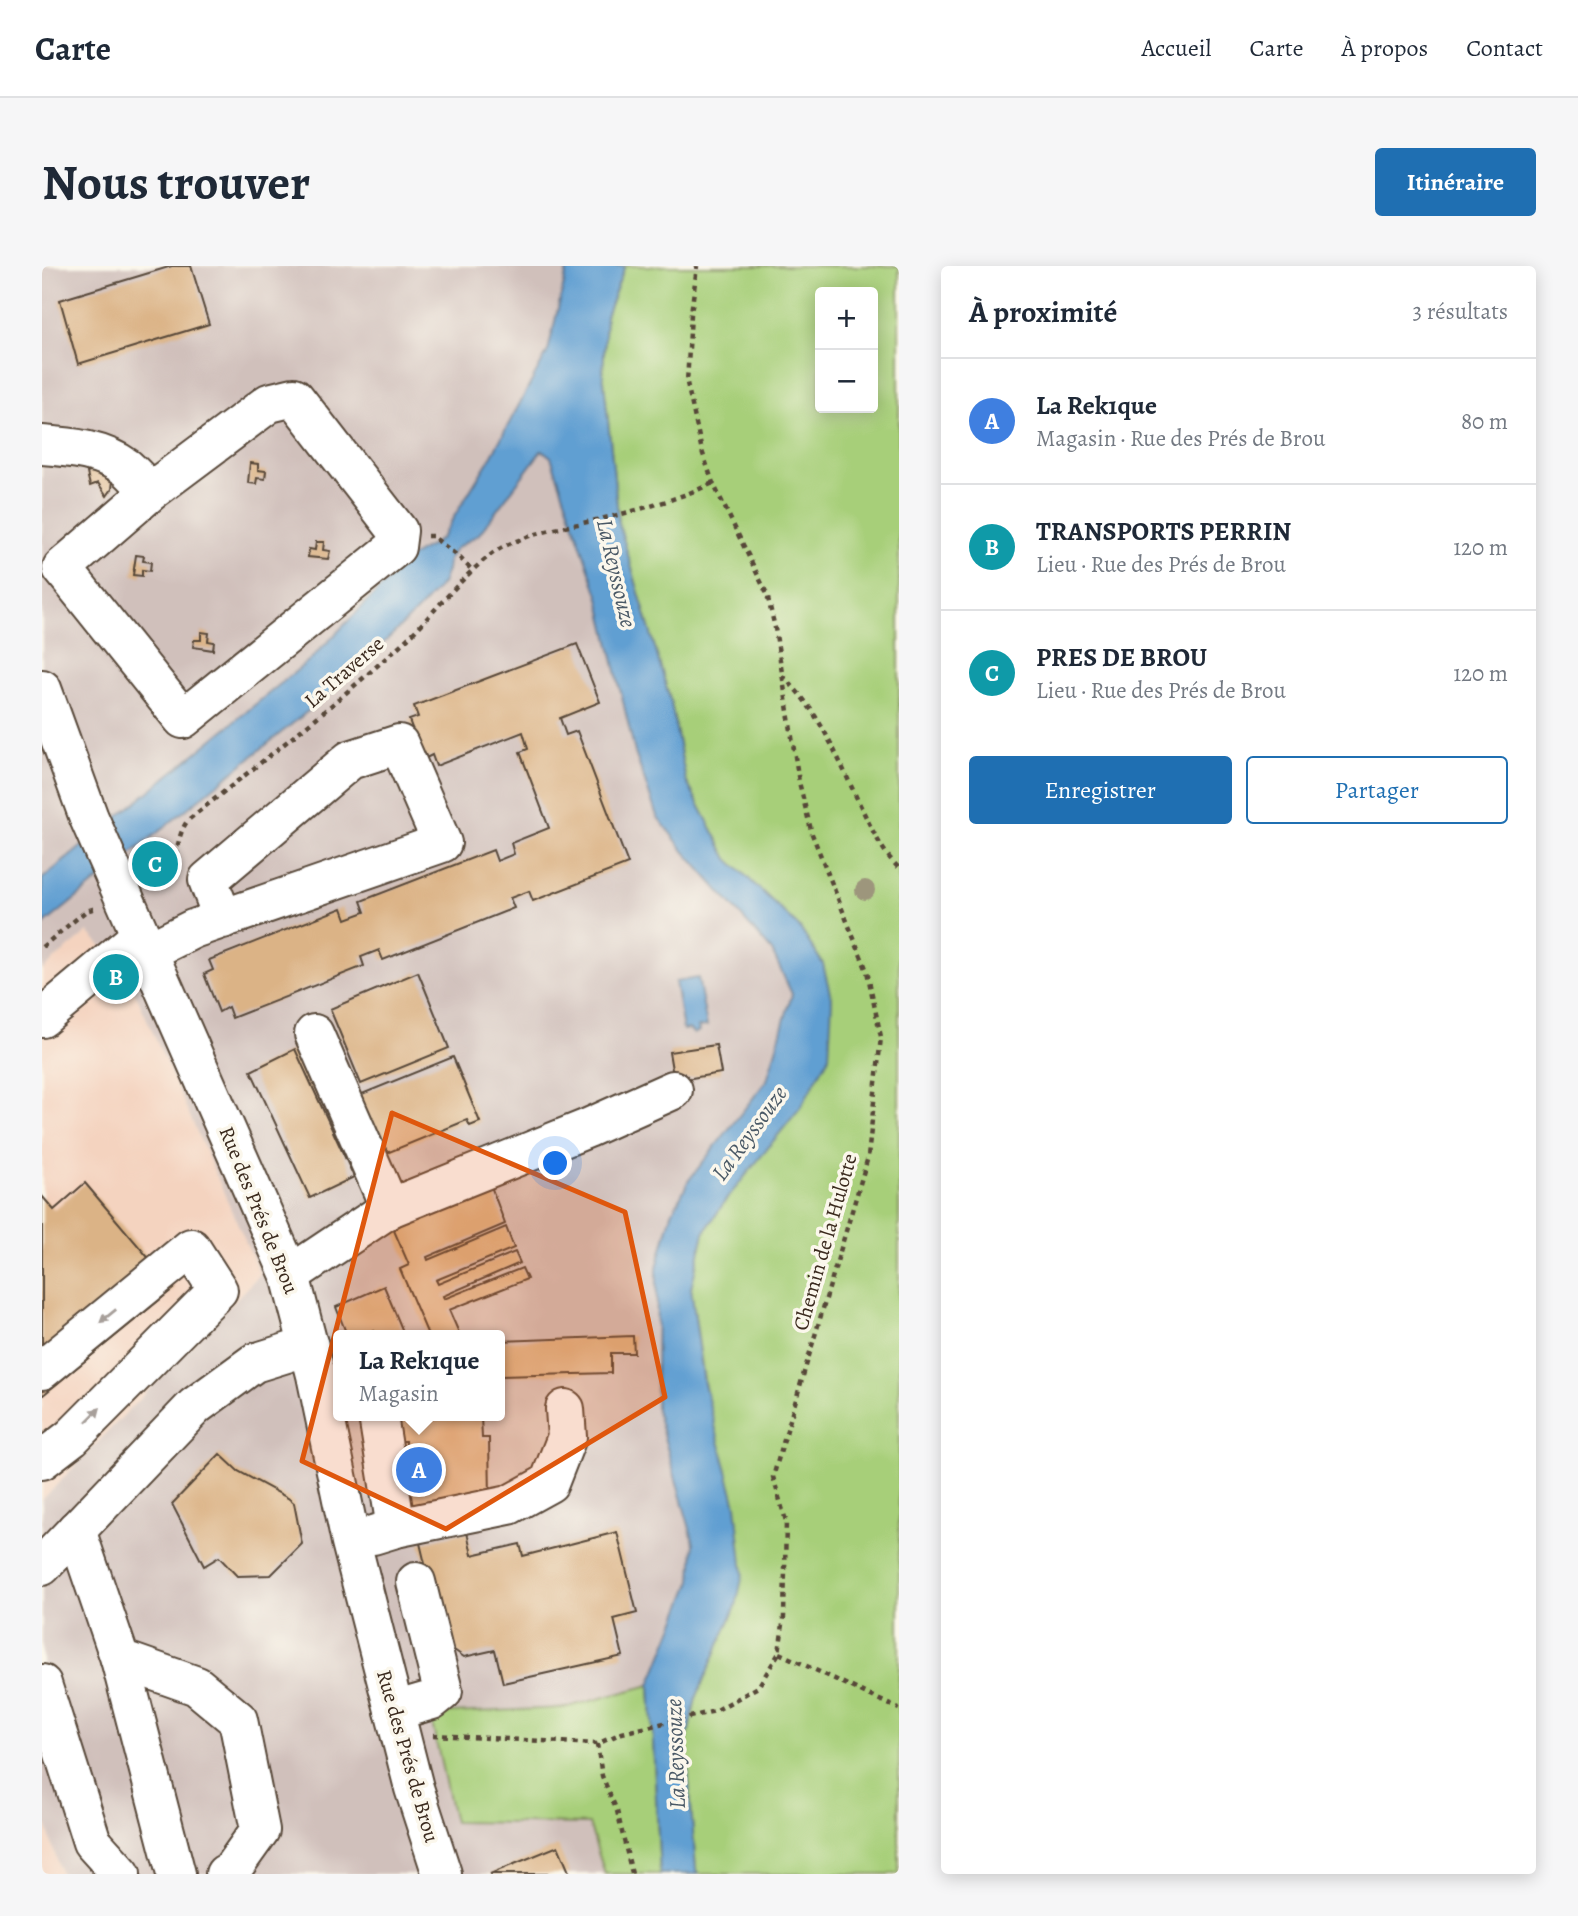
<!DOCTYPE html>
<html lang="fr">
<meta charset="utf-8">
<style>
body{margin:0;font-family:Alegreya,serif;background:#f6f6f7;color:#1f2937}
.controls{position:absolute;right:21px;top:21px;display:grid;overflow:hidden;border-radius:7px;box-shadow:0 4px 18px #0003}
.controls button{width:63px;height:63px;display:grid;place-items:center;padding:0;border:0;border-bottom:2px solid #e0e1e3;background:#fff;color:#1f2937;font:35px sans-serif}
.you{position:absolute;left:514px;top:898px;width:24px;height:24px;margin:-18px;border:5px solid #fff;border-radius:50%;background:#1a73e8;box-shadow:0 0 0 10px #1a73e833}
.badge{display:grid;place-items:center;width:46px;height:46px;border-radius:50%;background:#1f6fb2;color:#fff;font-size:23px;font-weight:700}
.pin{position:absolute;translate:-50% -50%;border:4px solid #fff;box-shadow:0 2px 7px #0006}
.popup{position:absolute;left:291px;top:1064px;width:172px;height:91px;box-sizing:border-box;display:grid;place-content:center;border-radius:7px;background:#fff;filter:drop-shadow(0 2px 5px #0005);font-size:23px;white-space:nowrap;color:#747a83}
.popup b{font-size:26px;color:#1f2937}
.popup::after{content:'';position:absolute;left:50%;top:100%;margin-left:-14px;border:14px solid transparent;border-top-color:#fff}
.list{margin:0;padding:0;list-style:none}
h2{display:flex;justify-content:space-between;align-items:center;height:91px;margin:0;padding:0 28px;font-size:30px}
h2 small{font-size:23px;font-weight:400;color:#747a83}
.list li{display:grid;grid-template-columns:46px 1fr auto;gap:21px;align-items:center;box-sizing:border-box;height:126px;padding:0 28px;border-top:2px solid #e0e1e3}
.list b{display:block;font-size:26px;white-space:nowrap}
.list p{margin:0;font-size:23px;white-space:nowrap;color:#747a83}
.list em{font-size:23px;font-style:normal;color:#747a83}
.actions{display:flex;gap:14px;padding:21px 28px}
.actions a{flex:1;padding:16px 0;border:2px solid #1f6fb2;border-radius:7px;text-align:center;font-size:24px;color:#1f6fb2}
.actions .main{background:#1f6fb2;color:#fff}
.map{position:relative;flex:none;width:857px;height:1608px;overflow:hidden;border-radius:7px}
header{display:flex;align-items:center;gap:42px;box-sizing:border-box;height:98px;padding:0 35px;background:#fff;border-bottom:2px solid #e0e1e3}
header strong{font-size:33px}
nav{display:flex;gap:38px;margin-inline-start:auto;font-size:24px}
.intro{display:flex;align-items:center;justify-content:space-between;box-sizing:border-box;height:168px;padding:0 42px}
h1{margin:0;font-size:49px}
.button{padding:18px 32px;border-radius:7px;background:#1f6fb2;color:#fff;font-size:24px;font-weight:700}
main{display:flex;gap:42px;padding:0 42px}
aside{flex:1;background:#fff;border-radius:7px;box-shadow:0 4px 18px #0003}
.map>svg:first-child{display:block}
.built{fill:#f4d3bf}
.industrial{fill:#d0c0bb;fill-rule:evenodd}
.green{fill:#a7cf79;stroke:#717c4c;stroke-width:2;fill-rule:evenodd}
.water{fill:#609fd2;stroke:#4e6478;stroke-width:2}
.building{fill:#dbb386}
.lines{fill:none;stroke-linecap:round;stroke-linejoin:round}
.minor-casing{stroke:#574739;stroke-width:42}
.path{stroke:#574739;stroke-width:4.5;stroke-dasharray:5 5;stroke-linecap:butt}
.minor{stroke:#fff;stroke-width:38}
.tree{fill:#9d967c}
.oneway{fill:#a79f9a}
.marked{fill:#df570d;fill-opacity:0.2;stroke:#df570d;stroke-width:5;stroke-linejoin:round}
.labels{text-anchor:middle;stroke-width:7;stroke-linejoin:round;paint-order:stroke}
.street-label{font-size:21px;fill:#3b2a1e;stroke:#fbf7ec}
.water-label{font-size:23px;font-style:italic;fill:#4a5966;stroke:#fbf7ec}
</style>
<header>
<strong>Carte</strong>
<nav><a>Accueil</a><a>Carte</a><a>À propos</a><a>Contact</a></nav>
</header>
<div class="intro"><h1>Nous trouver</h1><a class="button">Itinéraire</a></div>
<main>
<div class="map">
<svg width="857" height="1608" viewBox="0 0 857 1608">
<rect width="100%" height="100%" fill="#fbf7ec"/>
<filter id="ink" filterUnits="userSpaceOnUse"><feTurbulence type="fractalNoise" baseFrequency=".0143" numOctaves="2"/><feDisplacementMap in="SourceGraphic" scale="14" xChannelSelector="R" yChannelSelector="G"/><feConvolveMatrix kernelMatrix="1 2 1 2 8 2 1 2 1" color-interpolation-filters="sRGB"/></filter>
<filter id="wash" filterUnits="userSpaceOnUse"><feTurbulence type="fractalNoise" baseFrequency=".00686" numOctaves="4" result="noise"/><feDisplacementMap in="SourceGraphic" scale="28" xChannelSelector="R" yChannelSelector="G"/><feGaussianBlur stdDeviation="1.57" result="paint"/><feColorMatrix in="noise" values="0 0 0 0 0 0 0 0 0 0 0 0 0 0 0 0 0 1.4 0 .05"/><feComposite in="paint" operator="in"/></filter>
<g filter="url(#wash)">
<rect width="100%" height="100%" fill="#f4e9d2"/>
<g class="built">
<polygon points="46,666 83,704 218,1008 0,1234 0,704"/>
<polygon points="0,1544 19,1608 0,1608"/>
</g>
<path class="industrial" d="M0,0H526L506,85L450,189L399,272L437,268L500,183L510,191L557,332L592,487L643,586L730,685L750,728L725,814L647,914L614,1143L652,1277L650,1314L608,1419L522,1442L389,1448L412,1555L548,1558L563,1608H19L0,1544V1234L218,1008L83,704L46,666L0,704ZM296,1069H458V1150H296Z"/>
<g class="green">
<path d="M583,0H857V1608H657L654,1603L644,1478L654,1432L694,1340L649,1022L662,967L683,935L781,698L757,661L686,593L644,515L629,437L577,258L561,107L564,50ZM778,26H831V142H778Z"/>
<polygon points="608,1419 618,1608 563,1608 547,1558 412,1556 388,1448 522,1442"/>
</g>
<g class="water">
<path d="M526,0H583L564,50L561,107L577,258L629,437L644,515L686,593L757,661L781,698L790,735L787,791L758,842L683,935L662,967L649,1022L662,1118L694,1239L701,1308L694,1340L654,1432L644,1478L654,1603L657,1608H618L608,1419L650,1314L652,1277L614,1143L615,1001L630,947L647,914L725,814L750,728L730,685L643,586L615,550L593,487L557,332L509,191L500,184L437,268L413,283L406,294L405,304L400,318L376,344L292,424L0,660V613L270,392L368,292C377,284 391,281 399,272L450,189L506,85Z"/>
<polygon points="656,712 665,760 656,761 657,765 652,768 647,763 641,764 633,716"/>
</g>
<g id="blocks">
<g class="building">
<polygon points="130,0 149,0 167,58 36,98 18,34"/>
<polygon points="208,197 216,198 216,204 224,205 223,213 215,212 214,218 206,217"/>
<polygon points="53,204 71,214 70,223 65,230 56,217 48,220 45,207"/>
<polygon points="274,276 282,276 281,284 288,285 286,293 266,291 267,283 273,284"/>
<polygon points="94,289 102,290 101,295 109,296 108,305 100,304 100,310 91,309"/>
<polygon points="159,366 167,367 166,375 172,376 171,384 151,381 152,374 159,374"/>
<polygon points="535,378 558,436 518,452 524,469 535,465 586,598 491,635 487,625 468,632 472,642 341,694 337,684 319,691 322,700 190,752 186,741 177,746 162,708 171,704 167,694 300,642 304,653 323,646 319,635 451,584 455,595 472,588 469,577 507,562 478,486 486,483 481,466 394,500 390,489 382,493 367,454 376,451 372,440"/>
<polygon points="114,589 122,599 112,607 104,597"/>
<polygon points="376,706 407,782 319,818 288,743"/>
<polygon points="674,779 679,807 632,815 627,786"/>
<polygon points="253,783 312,911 268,932 209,805"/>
<polygon points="411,791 438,856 428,860 425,854 340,889 315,830"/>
<polygon points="446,912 463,958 385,991 386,994 464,961 472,982 394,1014 396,1018 473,986 478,997 401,1030 402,1033 480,1002 485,1013 407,1044 418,1069 386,1069 358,1003 367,999 347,953"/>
<polygon points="43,917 132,1022 0,1130 0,930 12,944"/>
<polygon points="342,1020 362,1068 334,1069 332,1065 322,1069 305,1069 294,1041"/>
<polygon points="591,1070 592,1087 569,1087 569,1107 458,1110 458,1075"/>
<polygon points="357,1150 439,1150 440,1172 447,1172 448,1234 366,1239 364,1175 357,1175"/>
<polygon points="178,1188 196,1205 246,1232 252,1237 260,1278 229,1309 195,1310 177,1291 162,1300 130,1238"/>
<polygon points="425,1266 430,1289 478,1278 481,1290 575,1266 595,1347 572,1353 581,1390 461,1417 453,1384 422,1391 402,1377 378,1277"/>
<polygon points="516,1580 528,1608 448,1608"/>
</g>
</g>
</g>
<g filter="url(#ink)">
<use href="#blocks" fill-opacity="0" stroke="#574739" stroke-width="2"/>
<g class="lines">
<g class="minor-casing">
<g id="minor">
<polygon points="252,131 356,265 354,281 141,453 20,302 108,226 227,137"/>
<path d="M0,179C29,181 61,184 85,202C93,209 101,218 108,226"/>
<polyline points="0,423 47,552 248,1009 274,1109 309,1276 372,1522 400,1608"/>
<polyline points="105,686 151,663 400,577 357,478 308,494 166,614 181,653"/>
<polyline points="0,752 98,670"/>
<polyline points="348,942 546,862 631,824"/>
<polyline points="248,1009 348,942 272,768"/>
<polyline points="0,1104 149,982 176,1024 30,1171 0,1194"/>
<polyline points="354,1262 467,1239 507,1217 525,1171 523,1143"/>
<polyline points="34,1264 78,1393 155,1420 196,1454 218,1564 188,1606 183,1608"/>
<polyline points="331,1269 354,1262 336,1150"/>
<polyline points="0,1300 153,1140 212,1097 267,1080"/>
<polyline points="78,1393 134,1608"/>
<polyline points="0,1418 50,1576 79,1608"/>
<polyline points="352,1445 390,1434 401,1425 374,1316"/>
</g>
</g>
<g class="path">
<polyline points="385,270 390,270 417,291 431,305"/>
<path d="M740,410C779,445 797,496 820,543C830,563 840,586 857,602"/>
<path d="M110,620C143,604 128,579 146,554C221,495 297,436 367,371C393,346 432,295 463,280C491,266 524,261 554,254C594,245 634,234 671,217"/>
<polyline points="0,681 44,645 54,642"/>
<polyline points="737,1387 857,1443"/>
<polyline points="391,1469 555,1478 580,1467 673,1445 716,1421 737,1387 742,1351 744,1255 731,1211 826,891 839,771 825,705 770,568 757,516 733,362 725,328 671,217 660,185 645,117 649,48 655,0"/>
<polyline points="555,1478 560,1510 575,1545 590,1608"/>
</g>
<use href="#minor" class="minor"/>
</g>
<circle class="tree" cx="823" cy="624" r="10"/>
<defs><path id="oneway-solid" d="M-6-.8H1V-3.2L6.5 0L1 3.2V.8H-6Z" transform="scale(1.75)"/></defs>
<g class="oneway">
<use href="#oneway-solid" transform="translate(66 1050) rotate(141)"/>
<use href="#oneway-solid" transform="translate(51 1149) rotate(-45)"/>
</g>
</g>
<path class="marked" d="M350,847L583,946L623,1131L404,1263L260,1195Z"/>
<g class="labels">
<g class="street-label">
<text transform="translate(302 406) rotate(-41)" y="7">La Traverse</text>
<text transform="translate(217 944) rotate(68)" y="7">Rue des Prés de Brou</text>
<text transform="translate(783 976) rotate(-74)" y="7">Chemin de la Hulotte</text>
<text transform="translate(366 1490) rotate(74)" y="7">Rue des Prés de Brou</text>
</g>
<g class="water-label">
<text transform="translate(575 307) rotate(77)" y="8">La Reyssouze</text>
<text transform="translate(707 867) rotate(-54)" y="8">La Reyssouze</text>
<text transform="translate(633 1488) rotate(-92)" y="8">La Reyssouze</text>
</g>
</g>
</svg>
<div class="controls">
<button>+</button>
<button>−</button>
</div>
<div class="you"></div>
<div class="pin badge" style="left:377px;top:1204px;background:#3f7fe0">A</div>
<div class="popup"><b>La Rek1que</b>Magasin</div>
<div class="pin badge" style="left:74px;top:711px;background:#0f9aa8">B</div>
<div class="pin badge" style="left:113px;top:598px;background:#0f9aa8">C</div>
</div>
<aside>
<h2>À proximité<small>3 résultats</small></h2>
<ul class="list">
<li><span class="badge" style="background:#3f7fe0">A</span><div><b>La Rek1que</b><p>Magasin · Rue des Prés de Brou</p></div><em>80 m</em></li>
<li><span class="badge" style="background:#0f9aa8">B</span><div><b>TRANSPORTS PERRIN</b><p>Lieu · Rue des Prés de Brou</p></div><em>120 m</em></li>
<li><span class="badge" style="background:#0f9aa8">C</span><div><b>PRES DE BROU</b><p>Lieu · Rue des Prés de Brou</p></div><em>120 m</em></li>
</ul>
<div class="actions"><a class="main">Enregistrer</a><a>Partager</a></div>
</aside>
</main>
